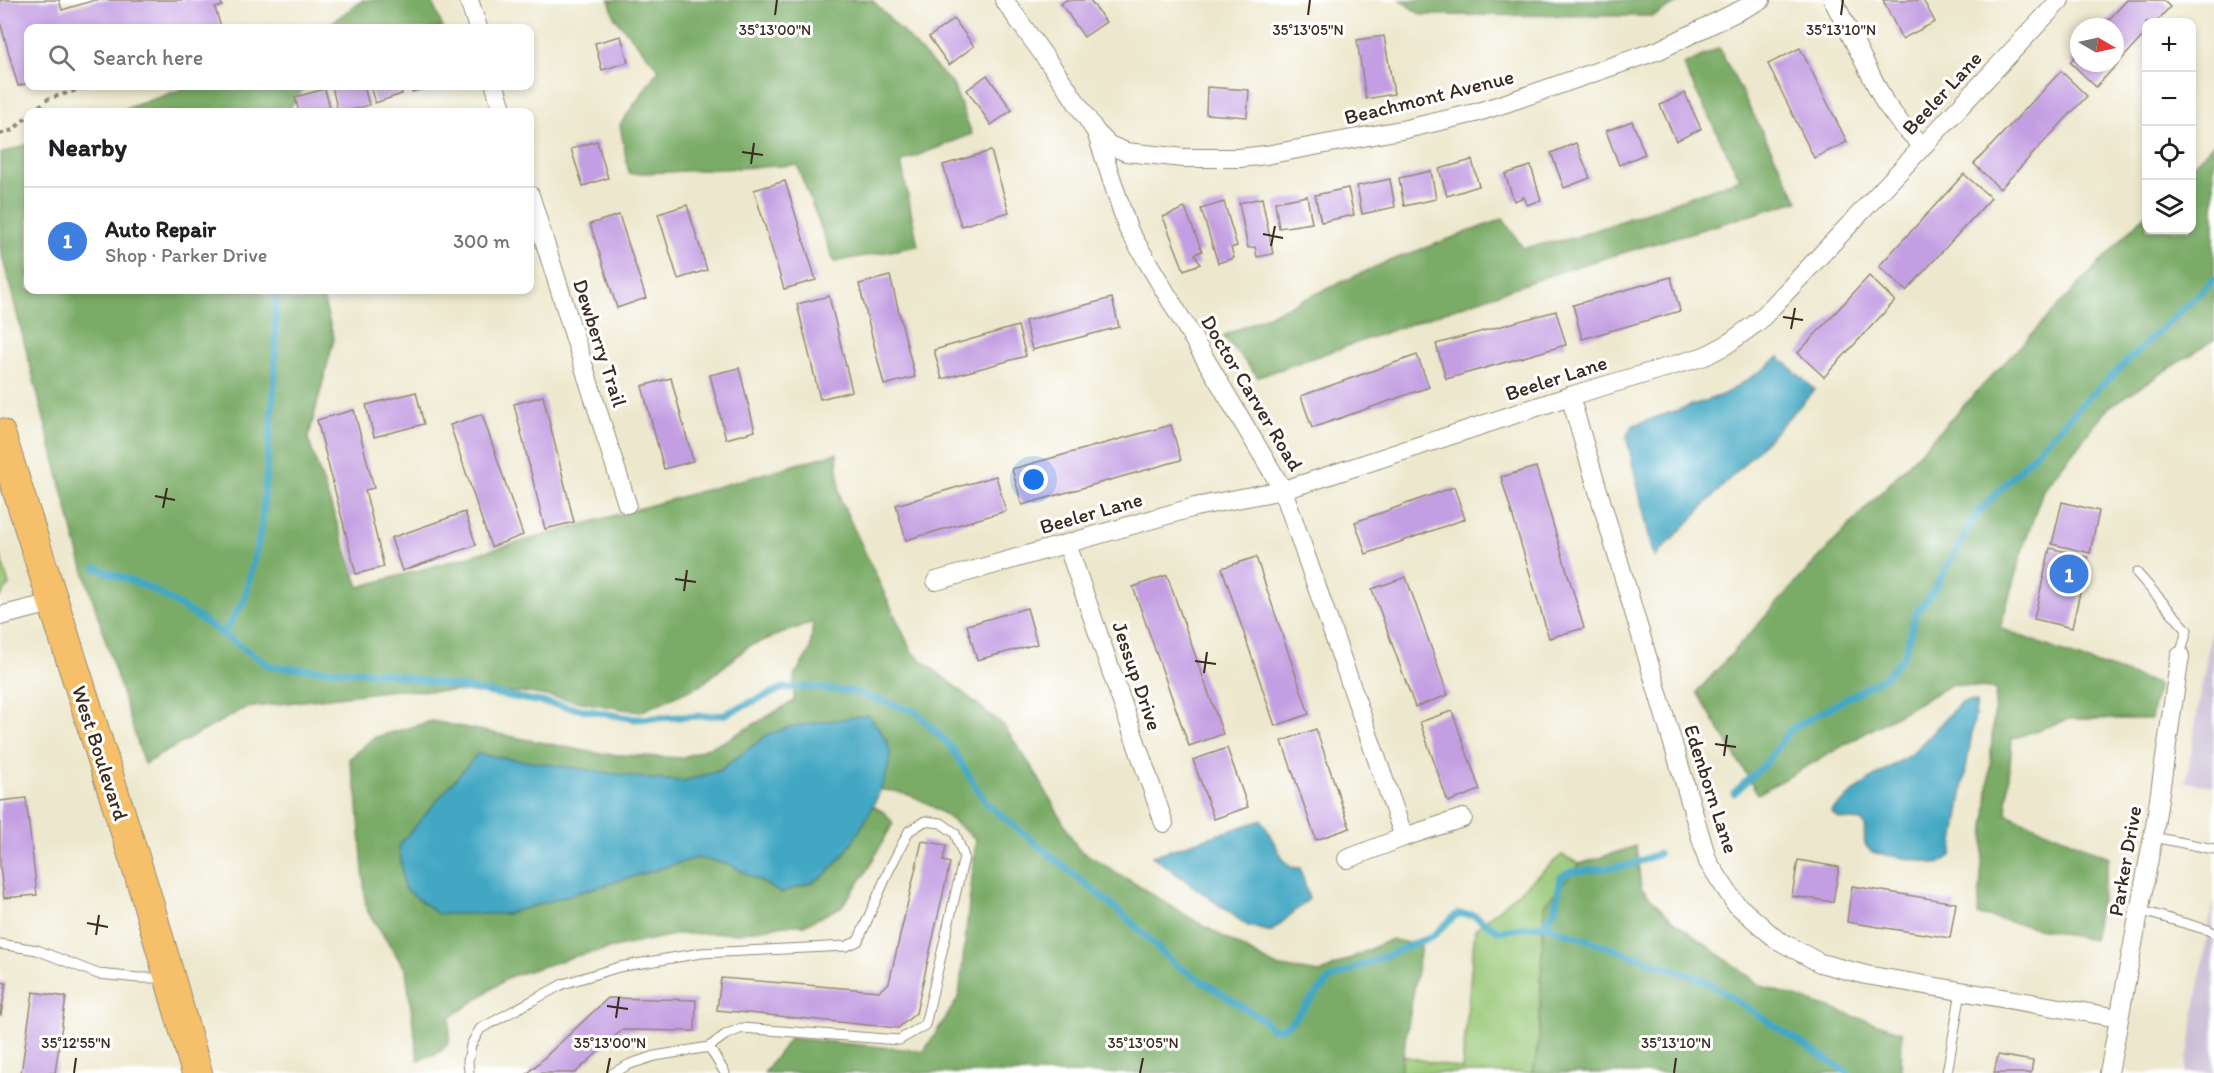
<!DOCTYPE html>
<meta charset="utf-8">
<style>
body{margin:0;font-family:Itim,sans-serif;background:#f2f2f2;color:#202124}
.controls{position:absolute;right:18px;top:18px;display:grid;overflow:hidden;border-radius:12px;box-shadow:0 3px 9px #0003}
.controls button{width:54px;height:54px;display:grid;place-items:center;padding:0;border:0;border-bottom:2px solid #e0e0e0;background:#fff;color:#202124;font:30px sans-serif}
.compass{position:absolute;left:2070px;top:18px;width:54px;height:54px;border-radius:50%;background:#fff;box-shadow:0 3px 9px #0003;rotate:99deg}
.you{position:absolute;left:1034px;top:480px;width:21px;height:21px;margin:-15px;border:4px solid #fff;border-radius:50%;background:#1a73e8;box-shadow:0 0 0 9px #1a73e833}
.badge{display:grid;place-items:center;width:39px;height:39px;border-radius:50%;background:#1a73e8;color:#fff;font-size:20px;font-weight:700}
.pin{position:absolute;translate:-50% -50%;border:3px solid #fff;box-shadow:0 2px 6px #0006}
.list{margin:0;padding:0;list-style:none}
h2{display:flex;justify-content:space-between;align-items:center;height:78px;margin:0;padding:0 24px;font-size:26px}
h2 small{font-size:20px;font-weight:400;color:#757577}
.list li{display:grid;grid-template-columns:39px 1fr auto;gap:18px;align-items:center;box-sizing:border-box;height:108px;padding:0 24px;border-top:2px solid #e0e0e0}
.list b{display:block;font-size:22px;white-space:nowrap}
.list p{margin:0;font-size:20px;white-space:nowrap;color:#757577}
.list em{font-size:20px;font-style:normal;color:#757577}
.icon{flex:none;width:33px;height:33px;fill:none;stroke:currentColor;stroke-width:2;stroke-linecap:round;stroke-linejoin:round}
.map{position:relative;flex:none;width:2214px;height:1073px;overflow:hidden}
.search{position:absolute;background:#fff;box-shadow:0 3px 9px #0003;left:24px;top:24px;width:510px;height:66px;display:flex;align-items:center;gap:15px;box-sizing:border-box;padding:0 21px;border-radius:12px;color:#757577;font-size:22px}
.panel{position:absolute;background:#fff;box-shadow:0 3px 9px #0003;left:24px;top:108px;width:510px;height:186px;border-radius:12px}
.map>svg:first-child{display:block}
.industrial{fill:#cabfd6}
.green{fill:#98c776;stroke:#6a784a;stroke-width:1.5}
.forest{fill:#7aac67;stroke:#5a6b42;stroke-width:1.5}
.water{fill:#43a7c3;stroke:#3f6870;stroke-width:1.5}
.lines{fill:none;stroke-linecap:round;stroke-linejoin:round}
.stream{stroke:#43a7c3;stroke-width:7}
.building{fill:#c39ee2}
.lane-casing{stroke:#948976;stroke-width:11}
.street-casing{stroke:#948976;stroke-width:20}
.primary-casing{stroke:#948976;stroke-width:32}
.path{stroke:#948976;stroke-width:4;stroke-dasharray:4.5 4.5;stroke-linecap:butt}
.lane{stroke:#fff;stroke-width:9}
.street{stroke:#fff;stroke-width:18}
.primary{stroke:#f6c06b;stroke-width:30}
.ticks{fill:none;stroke:#3b2a1e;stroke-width:2}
.labels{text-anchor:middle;stroke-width:6;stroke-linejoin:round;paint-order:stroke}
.street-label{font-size:21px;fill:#3b2a1e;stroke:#fff}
.ticks-label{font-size:15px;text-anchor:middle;fill:#3b2a1e;stroke:#fff;stroke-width:6;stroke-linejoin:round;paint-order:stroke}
</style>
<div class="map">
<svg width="2214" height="1073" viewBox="0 0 2214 1073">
<rect width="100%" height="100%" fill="#fff"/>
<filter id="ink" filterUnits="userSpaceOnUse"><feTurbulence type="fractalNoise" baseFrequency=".0167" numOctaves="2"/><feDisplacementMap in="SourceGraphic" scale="12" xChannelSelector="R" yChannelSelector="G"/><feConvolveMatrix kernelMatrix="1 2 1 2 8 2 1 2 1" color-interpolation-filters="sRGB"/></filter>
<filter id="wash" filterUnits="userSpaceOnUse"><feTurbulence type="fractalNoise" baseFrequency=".008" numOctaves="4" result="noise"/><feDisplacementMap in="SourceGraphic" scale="24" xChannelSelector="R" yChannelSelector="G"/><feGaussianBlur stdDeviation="1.35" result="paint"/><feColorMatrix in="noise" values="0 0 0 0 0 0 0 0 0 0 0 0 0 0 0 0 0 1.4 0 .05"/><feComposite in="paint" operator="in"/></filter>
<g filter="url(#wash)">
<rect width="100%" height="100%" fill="#ede8cd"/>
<g class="industrial">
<polygon points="2214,611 2214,786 2186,782"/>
<polygon points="2213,902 2214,1073 2185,1073 2208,930"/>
</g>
<g class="green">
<polygon points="0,554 9,585 0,597"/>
<polygon points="1562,855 1580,864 1544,906 1539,1040 1533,1073 1400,1073 1403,1056 1462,1069 1475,929"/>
</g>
<g class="forest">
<polygon points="363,0 431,0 443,28 324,28"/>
<polygon points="609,0 872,0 953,85 972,134 901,162 918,246 834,262 797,165 629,174 620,125 659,69 615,18"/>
<polygon points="1400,0 1683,0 1653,16 1421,15"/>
<polygon points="1719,48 1798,201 1568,269 1258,377 1223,336 1384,263 1503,219 1523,248 1573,238 1740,179 1683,65"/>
<polygon points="191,86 305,86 287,112 116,112"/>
<polygon points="2214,143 2214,340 2109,407 2043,490 2024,545 2000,628 2076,657 2158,684 2151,719 2069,719 2012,739 2006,814 2109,857 2093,940 1978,915 1996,689 1952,684 1758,794 1697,692 1811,566 2146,214 2146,230 2192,230 2192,166"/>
<path d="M28,144V290H321L334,339L308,439L359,587L837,453L840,499L912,652L1003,725L1035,772L1078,849L1197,922L1275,966L1320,973L1391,939L1421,946L1400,1073H764L790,1038L924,1051L959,997L976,839C947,817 919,790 881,790L890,755L767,735L719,771L684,781L650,779L506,914L696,858L729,864L781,893L843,857L872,805L885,813L893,823L865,874L841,907L804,925H785L739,933L678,934L576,956L509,977L450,1018L449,1043L440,1052L418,1060L406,970L366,909L357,793L349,759L373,738L432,721L601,754L682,758L725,741L794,701V676L810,651L813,622L749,646L701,685L640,712L529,693L395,690L245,708L144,764L79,555L0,248V154Z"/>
<polygon points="1636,846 1641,888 1671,919 1762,986 1902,1032 1901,1073 1533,1073 1539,1040 1544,905 1580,864"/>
</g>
<g class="water">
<polygon points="1779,357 1815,390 1654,558 1627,439 1628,432 1634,425 1725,394 1764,369"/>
<path d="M1970,701L1977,702L1952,855L1939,864L1875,853C1862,847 1864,839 1865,826L1861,821C1851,820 1837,821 1831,811L1869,780L1913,753L1960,703Z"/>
<path d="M868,715C877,726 890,740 890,755C890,785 845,863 820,878C809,885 793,888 781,893L729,864L696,858L506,914H438L404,888L399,845L477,754L650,779L684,781L719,771L767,735L790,727Z"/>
<polygon points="1262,820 1283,859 1290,867 1300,868 1309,899 1271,932 1248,926 1152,856"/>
</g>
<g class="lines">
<g class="stream">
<polyline points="96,568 148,587 187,610 271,667 382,673 635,719 723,715 783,688 809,687 854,692 916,712 952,748 986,803 1124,915 1173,963 1265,1021 1271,1029 1283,1028 1292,1021 1330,979 1433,936 1457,914 1473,915 1499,931 1544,925 1704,980 1848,1073"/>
<polyline points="223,634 244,601 261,530 275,378 276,293"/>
<polyline points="1734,793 1766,763 1790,730 1885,677 1904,656 1916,613 1931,595 1976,515 2088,398 2214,280"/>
<polyline points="1544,925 1555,909 1561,877 1571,872 1627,866 1658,854"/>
</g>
</g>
<g id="blocks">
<g class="building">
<polygon points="0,0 59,0 62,10 95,0 221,0 222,6 215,8 221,27 214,28 28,28 28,83 18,86 0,22"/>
<polygon points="1066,0 1090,0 1106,22 1084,37 1061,4"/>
<polygon points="1883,0 1923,0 1935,22 1902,39"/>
<polygon points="2127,0 2163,0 2170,7 2156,22 2146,22 2146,33 2096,87 2070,62 2079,52 2079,63 2115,63 2115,27 2102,27"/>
<polygon points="954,19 974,46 949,65 929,37"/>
<polygon points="621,36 628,62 602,70 595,43"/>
<polygon points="1384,36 1394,94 1366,99 1357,40"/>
<polygon points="1800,48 1847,142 1814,158 1768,64"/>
<polygon points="2061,71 2087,96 2000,189 1974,164"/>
<polygon points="987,75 1012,110 991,125 967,90"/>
<polygon points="335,86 364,86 369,105 345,112 338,112 332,87"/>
<polygon points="370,86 400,86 402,94 375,103"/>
<polygon points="410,86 436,86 412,92"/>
<polygon points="1207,87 1249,90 1247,117 1206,114"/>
<polygon points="325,89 331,112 299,112 295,97"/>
<polygon points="1685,93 1701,129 1676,141 1660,105"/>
<polygon points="1632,121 1645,154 1619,165 1606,131"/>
<polygon points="597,141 608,178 583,186 571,149"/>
<polygon points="1576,143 1590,178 1564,188 1551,153"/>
<polygon points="991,151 1009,212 961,226 943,165"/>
<polygon points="1472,160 1479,186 1447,196 1439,169"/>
<polygon points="1531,166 1541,200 1527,205 1524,197 1514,201 1505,174"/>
<polygon points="1431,171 1436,199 1404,206 1399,178"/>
<polygon points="1964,174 1991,198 1906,291 1879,266"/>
<polygon points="1390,179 1395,207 1362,214 1357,186"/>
<polygon points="785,181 816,280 784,289 754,190"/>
<polygon points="1348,188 1354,215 1321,222 1315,195"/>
<polygon points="1307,196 1312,223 1279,228 1275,202"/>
<polygon points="1262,198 1273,254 1257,257 1255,247 1248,248 1239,203"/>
<polygon points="1224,202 1237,246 1231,248 1234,258 1218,263 1201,209"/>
<polygon points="687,205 707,270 678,279 658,214"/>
<polygon points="1185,208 1202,251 1195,254 1200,264 1184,270 1163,217"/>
<polygon points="619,215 646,298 617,308 590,224"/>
<polygon points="890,276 915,377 884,385 859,284"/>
<polygon points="1869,276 1895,301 1824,377 1798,353"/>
<polygon points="1671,277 1680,311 1582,339 1573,305"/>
<polygon points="829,296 852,391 820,399 797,304"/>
<polygon points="1112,298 1119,327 1032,350 1025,321"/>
<polygon points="1556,311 1566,345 1446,379 1436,344"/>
<polygon points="1018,326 1026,356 942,379 934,350"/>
<polygon points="1417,355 1429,387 1312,428 1301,396"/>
<polygon points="739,368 755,431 726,439 710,375"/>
<polygon points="671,378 693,461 664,469 642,386"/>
<polygon points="416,392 424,424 374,437 366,405"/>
<polygon points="543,396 574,522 545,529 514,404"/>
<polygon points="354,410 374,488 365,490 384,567 356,574 317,420"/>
<polygon points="482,414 523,535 491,547 450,425"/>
<polygon points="1171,425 1181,460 1022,505 1012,469"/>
<polygon points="1536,467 1584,628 1549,638 1501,477"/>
<polygon points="996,476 1006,511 906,540 896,505"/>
<polygon points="1454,487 1465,519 1366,554 1355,522"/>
<polygon points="2062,502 2099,511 2090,553 2052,544"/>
<polygon points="465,512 476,545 402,571 391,538"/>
<polygon points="2050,548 2088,557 2072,628 2034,619"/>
<polygon points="1256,557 1309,714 1275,726 1222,568"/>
<polygon points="1167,575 1223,734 1189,746 1133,587"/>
<polygon points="1406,577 1448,695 1415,707 1372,589"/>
<polygon points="1027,608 1037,644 977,660 967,625"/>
<polygon points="1452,711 1480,790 1448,802 1420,722"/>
<polygon points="1316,729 1350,828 1316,840 1282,741"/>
<polygon points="1227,748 1248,807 1214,819 1193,760"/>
<polygon points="26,798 37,895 4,898 0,866 0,801"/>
<polygon points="922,841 946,845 943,861 950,863 916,1013 898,1028 717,1010 721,978 879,991 889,983"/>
<polygon points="1798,860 1839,867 1833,902 1792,896"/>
<polygon points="1852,886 1956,903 1950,938 1847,922"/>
<polygon points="0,982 6,983 1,1015 0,1014"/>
<polygon points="33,992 66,997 55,1073 21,1073"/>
<polygon points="608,998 696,1000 695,1031 622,1030 575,1073 528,1073"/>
<polygon points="1998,1055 2033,1061 2031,1073 1994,1073"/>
</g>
</g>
</g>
<g filter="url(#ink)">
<use href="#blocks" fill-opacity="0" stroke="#948976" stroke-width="1.5"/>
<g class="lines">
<g class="lane-casing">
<g id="lane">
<polyline points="2137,573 2187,630 2180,656"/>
<polyline points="2153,837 2214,849"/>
<polyline points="2139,910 2208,930 2214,933"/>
<polyline points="0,944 37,950 98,974 139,978 164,978"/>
<polyline points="709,1047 725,1073"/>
<polyline points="469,1073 468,1061 471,1045 480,1029 563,984 619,967 701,953 847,946 858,941 890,868 909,831 925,821 941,823 955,833 964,857 925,1025 899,1040 742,1028 725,1035 709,1047 655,1056 630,1064 613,1073"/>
<polyline points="1947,1073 1961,991"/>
</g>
</g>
<g class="street-casing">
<g id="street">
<polyline points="469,0 478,28"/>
<polyline points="1004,0 1065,85 1096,132 1128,229 1283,490 1404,837"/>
<polyline points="1833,0 1885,103 1901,124 1923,146"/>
<polyline points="495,86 503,112"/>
<polyline points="1096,132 1109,145 1126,152 1184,158 1239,158 1266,155 1406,129 1475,113 1509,102 1659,50 1761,0"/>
<polyline points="530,195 627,504"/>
<polyline points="1570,396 1708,862 1735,903 1776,939 1820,963 1866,975 2119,1018"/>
<polyline points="1067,544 1164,823"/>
<polyline points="936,581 1195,507 1283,490 1309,482 1570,396 1705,356 1726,345 1759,321 2060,0"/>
<polyline points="0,616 52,603"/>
<polyline points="1347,859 1404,837 1463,818"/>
<polyline points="2109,1073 2155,826 2180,656"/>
</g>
</g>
<g class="primary-casing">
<polyline id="primary" points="0,434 145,892 197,1073"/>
</g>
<g class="path">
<polyline points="32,112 48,99 90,86"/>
<polyline points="0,134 13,130 28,116"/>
</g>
<use href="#lane" class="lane"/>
<use href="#street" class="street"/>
<use href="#primary" class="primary"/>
</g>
</g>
<path class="ticks" d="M775,15L777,0M1308,15L1310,0M1841,15L1843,0M742,152L763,155M751,164L754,143M1263,234L1283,238M1271,246L1275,226M1783,317L1803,320M1791,329L1795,308M155,496L175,500M163,508L167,488M675,579L696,582M684,591L687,570M1195,661L1216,664M1204,673L1207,652M1715,744L1736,747M1724,756L1727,735M87,923L108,927M96,935L99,915M607,1006L628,1009M616,1018L619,997M74,1073L76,1058M607,1073L610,1058M1140,1073L1143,1058M1674,1073L1676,1058"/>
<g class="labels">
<g class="street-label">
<text transform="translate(1942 93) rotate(-47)" y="7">Beeler Lane</text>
<text transform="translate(1429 97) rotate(-14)" y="7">Beachmont Avenue</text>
<text transform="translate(600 343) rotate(72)" y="7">Dewberry Trail</text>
<text transform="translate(1556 378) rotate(-18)" y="7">Beeler Lane</text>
<text transform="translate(1252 393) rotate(59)" y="7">Doctor Carver Road</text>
<text transform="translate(1091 513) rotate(-16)" y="7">Beeler Lane</text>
<text transform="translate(1137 676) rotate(71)" y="7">Jessup Drive</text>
<text transform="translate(100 753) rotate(72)" y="7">West Boulevard</text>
<text transform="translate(1711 789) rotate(72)" y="7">Edenborn Lane</text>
<text transform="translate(2125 861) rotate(-80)" y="7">Parker Drive</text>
</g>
</g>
<g class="ticks-label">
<text x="775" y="35">35°13'00"N</text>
<text x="1308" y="35">35°13'05"N</text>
<text x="1841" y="35">35°13'10"N</text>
<text x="76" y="1048">35°12'55"N</text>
<text x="610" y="1048">35°13'00"N</text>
<text x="1143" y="1048">35°13'05"N</text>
<text x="1676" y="1048">35°13'10"N</text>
</g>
</svg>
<div class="controls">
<button>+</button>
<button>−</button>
<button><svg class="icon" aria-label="locate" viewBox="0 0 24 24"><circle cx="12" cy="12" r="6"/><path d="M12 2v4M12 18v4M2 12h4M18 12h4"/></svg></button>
<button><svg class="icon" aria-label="layers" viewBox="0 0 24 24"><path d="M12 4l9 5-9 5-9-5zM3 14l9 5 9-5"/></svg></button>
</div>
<svg class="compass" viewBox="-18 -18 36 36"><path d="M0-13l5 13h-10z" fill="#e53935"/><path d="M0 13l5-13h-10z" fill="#757577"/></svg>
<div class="you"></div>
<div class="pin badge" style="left:2069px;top:574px;background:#3f7fe0">1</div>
<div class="search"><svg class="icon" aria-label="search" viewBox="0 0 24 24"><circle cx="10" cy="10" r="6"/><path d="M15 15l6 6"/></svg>Search here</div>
<section class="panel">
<h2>Nearby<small></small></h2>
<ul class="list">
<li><span class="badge" style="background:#3f7fe0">1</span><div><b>Auto Repair</b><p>Shop · Parker Drive</p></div><em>300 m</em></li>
</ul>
</section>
</div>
